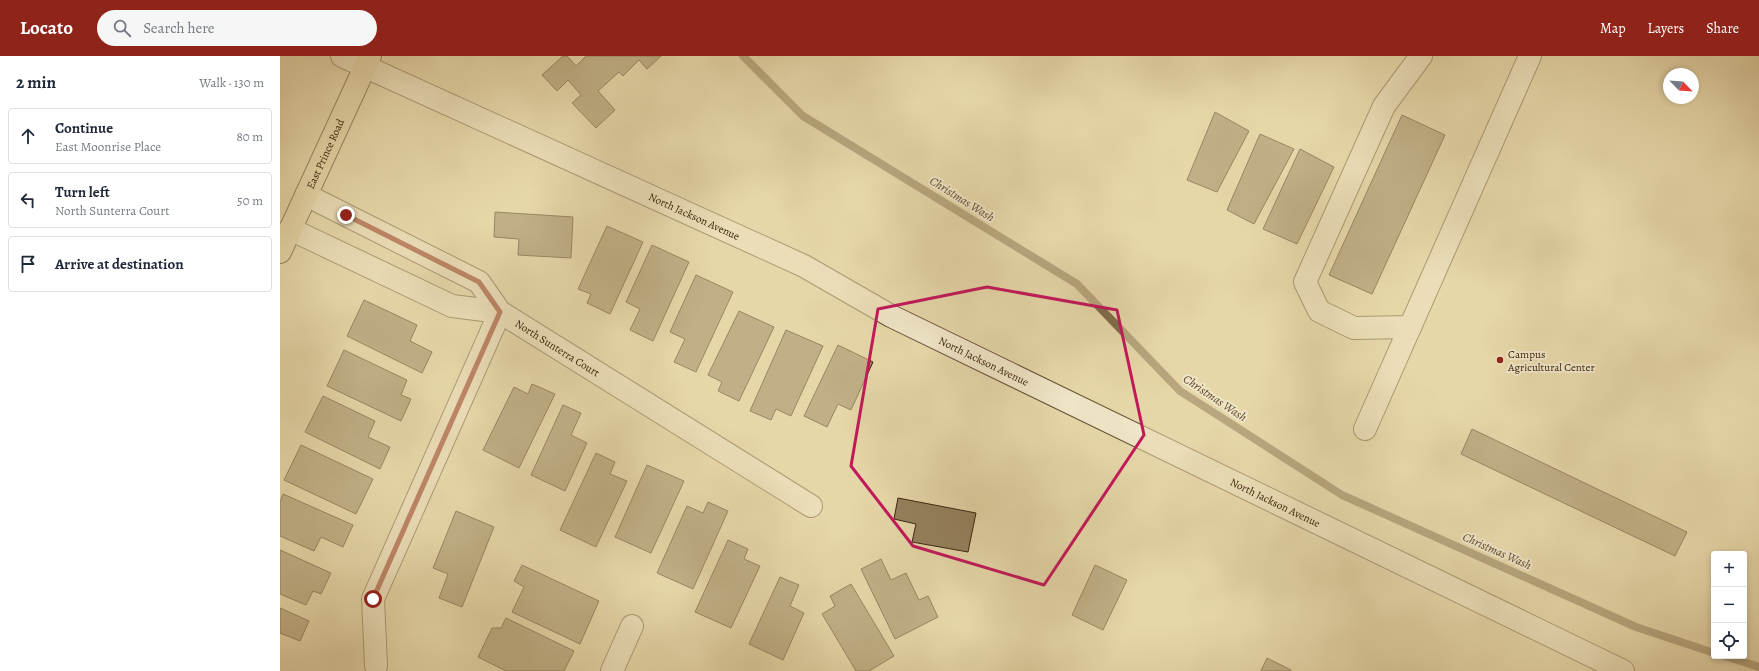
<!DOCTYPE html>
<meta charset="utf-8">
<style>
body{margin:0;font-family:Alegreya,serif;background:#f6f6f7;color:#1f2937}
.controls{position:absolute;right:12px;bottom:12px;display:grid;overflow:hidden;border-radius:4px;box-shadow:0 2px 6px #0003}
.controls button{width:36px;height:36px;display:grid;place-items:center;padding:0;border:0;border-bottom:1px solid #e0e1e3;background:#fff;color:#1f2937;font:20px sans-serif}
.compass{position:absolute;left:1383px;top:12px;width:36px;height:36px;border-radius:50%;background:#fff;box-shadow:0 2px 6px #0003;rotate:115deg}
.stop{position:absolute;width:12px;height:12px;margin:-9px;border:3px solid #8f2418;border-radius:50%;background:#fff}
.stop.end{background:#8f2418;border-color:#fff;box-shadow:0 1px 4px #0008}
.list{margin:0;padding:0;list-style:none}
h2{display:flex;justify-content:space-between;align-items:center;height:52px;margin:0;padding:0 16px;font-size:17px}
h2 small{font-size:13px;font-weight:400;color:#747a83}
.list li{display:grid;grid-template-columns:26px 1fr auto;gap:12px;align-items:center;box-sizing:border-box;height:56px;margin:0 8px 8px;padding:0 8px;border:1px solid #e0e1e3;border-radius:4px}
.list b{display:block;font-size:15px;white-space:nowrap}
.list p{margin:0;font-size:13px;white-space:nowrap;color:#747a83}
.list em{font-size:13px;font-style:normal;color:#747a83}
.icon{flex:none;width:22px;height:22px;fill:none;stroke:currentColor;stroke-width:2;stroke-linecap:round;stroke-linejoin:round}
.map{position:relative;flex:none;width:1479px;height:615px;overflow:hidden}
header{display:flex;align-items:center;gap:24px;box-sizing:border-box;height:56px;padding:0 20px;background:#8f2418;color:#fff}
header strong{font-size:19px}
nav{display:flex;gap:22px;margin-inline-start:auto;font-size:14px}
.search{width:280px;height:36px;background:#f6f6f7;display:flex;align-items:center;gap:10px;box-sizing:border-box;padding:0 14px;border-radius:22px;color:#747a83;font-size:15px}
main{display:flex}
aside{flex:1;background:#fff}
.map>svg:first-child{display:block}
.lines{fill:none;stroke-linecap:round;stroke-linejoin:round}
.stream{stroke:#7f6b4b;stroke-width:8}
.building{fill:#94815e;stroke:#3c240d}
.minor-casing{stroke:#665134;stroke-width:24}
.major-casing{stroke:#3c240d;stroke-width:24}
.minor{stroke:#efe5c7;stroke-width:22}
.major{stroke:#e6d7a9;stroke-width:22}
.route{stroke:#8f2418;stroke-width:5}
.marked{fill:none;stroke:#c2185b;stroke-width:3;stroke-linejoin:round}
.poi-dot{fill:#8f2418;stroke:#efe5c7;stroke-width:1.5}
.labels{text-anchor:middle;stroke-width:4;stroke-linejoin:round;paint-order:stroke}
.street-label{font-size:11px;fill:#3c240d;stroke:#efe5c7}
.poi-label{font-size:11px;fill:#3c240d;stroke:#efe5c7;text-anchor:start}
.water-label{font-size:12px;font-style:italic;fill:#5e472c;stroke:#efe5c7}
</style>
<header>
<strong>Locato</strong>
<div class="search"><svg class="icon" aria-label="search" viewBox="0 0 24 24"><circle cx="10" cy="10" r="6"/><path d="M15 15l6 6"/></svg>Search here</div>
<nav><a>Map</a><a>Layers</a><a>Share</a></nav>
</header>
<main>
<aside>
<h2>2 min<small>Walk · 130 m</small></h2>
<ul class="list">
<li><svg class="icon" aria-label="ahead" viewBox="0 0 24 24"><path d="M12 20V5M6 11l6-6 6 6"/></svg><div><b>Continue</b><p>East Moonrise Place</p></div><em>80 m</em></li>
<li><svg class="icon" aria-label="left" viewBox="0 0 24 24"><path d="M17 20v-9H6M10 6l-5 5 5 5"/></svg><div><b>Turn left</b><p>North Sunterra Court</p></div><em>50 m</em></li>
<li><svg class="icon" aria-label="arrive" viewBox="0 0 24 24"><path d="M6 21V4h12l-3 4 3 4H6"/></svg><div><b>Arrive at destination</b></div></li>
</ul>
</aside>
<div class="map">
<svg width="1479" height="615" viewBox="0 0 1479 615">
<rect width="100%" height="100%" fill="#e6d7a9"/>
<filter id="stains"><feTurbulence type="fractalNoise" baseFrequency=".005" numOctaves="4"/><feColorMatrix values="0 0 0 0 .2 0 0 0 0 .09 0 0 0 0 .02 0 0 0 .5 -.17"/></filter>
<radialGradient id="worn" r=".72"><stop offset=".6" stop-color="#630" stop-opacity="0"/><stop offset="1" stop-color="#630" stop-opacity=".3"/></radialGradient>
<g class="lines">
<g class="stream">
<polyline points="463,0 523,60 797,228 900,335 1062,439 1356,571 1434,597"/>
<polyline points="1445,600 1479,611"/>
</g>
</g>
<g class="building">
<polygon points="283,0 287,0 296,10 306,0 381,0 367,13 359,4 343,20 339,16 318,35 335,54 316,72 292,47 301,39 288,24 277,35 262,19"/>
<polygon points="935,56 969,75 937,136 907,124"/>
<polygon points="1122,59 1165,79 1092,238 1049,219"/>
<polygon points="980,78 1014,93 974,168 947,154"/>
<polygon points="1020,93 1054,111 1017,188 983,173"/>
<polygon points="215,156 293,161 291,202 238,199 239,183 214,181"/>
<polygon points="327,170 363,186 330,258 307,247 311,238 298,233"/>
<polygon points="372,189 409,206 373,285 350,274 360,253 346,246"/>
<polygon points="416,219 453,236 416,316 394,306 405,283 390,276"/>
<polygon points="84,244 137,269 130,285 152,296 142,317 67,280"/>
<polygon points="459,255 494,271 459,345 438,335 442,326 428,319"/>
<polygon points="506,274 543,290 511,360 496,353 491,364 470,355"/>
<polygon points="558,289 593,306 571,354 558,348 547,371 524,360"/>
<polygon points="64,294 127,324 121,339 131,343 121,365 47,330"/>
<polygon points="252,328 275,338 239,412 203,394 234,331 248,338"/>
<polygon points="43,340 95,365 88,381 110,391 100,413 25,376"/>
<polygon points="283,349 301,357 291,379 307,387 285,435 251,419"/>
<polygon points="1192,373 1407,476 1395,500 1181,398"/>
<polygon points="21,389 93,423 76,458 4,424"/>
<polygon points="316,397 335,406 330,418 347,425 316,491 280,474"/>
<polygon points="367,409 404,425 371,497 335,481"/>
<polygon points="3,438 73,469 63,491 41,481 34,495 0,480 0,446"/>
<polygon points="618,442 696,457 688,496 632,486 636,468 614,463"/>
<polygon points="428,446 448,455 413,533 377,517 407,450 423,457"/>
<polygon points="176,455 214,471 182,551 159,542 168,518 153,512"/>
<polygon points="448,484 468,493 464,503 480,510 451,572 415,556"/>
<polygon points="0,494 51,517 41,538 33,535 26,549 0,538"/>
<polygon points="601,503 611,524 626,517 639,544 648,540 658,561 615,583 581,513"/>
<polygon points="242,509 319,545 300,588 232,556 244,531 234,525"/>
<polygon points="815,509 847,524 823,574 792,559"/>
<polygon points="500,521 519,529 510,550 524,557 503,604 469,588"/>
<polygon points="571,528 614,600 589,615 576,615 542,558 555,550 550,540"/>
<polygon points="0,552 29,565 20,585 0,577"/>
<polygon points="226,562 294,595 284,615 226,615 198,601 212,572 221,572"/>
<polygon points="987,602 1011,614 1011,615 981,615"/>
</g>
<g class="lines">
<g class="minor-casing">
<g id="minor">
<path id="s1" d="M62,0L524,210L611,260L1343,615"/>
<path id="s2" d="M26,139L199,226L220,256L531,450"/>
<polyline points="10,173 172,250 220,256"/>
<polyline points="1130,271 1074,272 1039,255 1025,226 1104,50 1141,0"/>
<polyline points="1085,373 1250,0"/>
<polyline points="96,610 93,543 220,256"/>
<polyline points="332,615 352,570"/>
</g>
</g>
<g class="major-casing">
<g id="major">
<path id="s3" d="M0,196L90,0"/>
</g>
</g>
<use href="#minor" class="minor"/>
<use href="#major" class="major"/>
</g>
<g class="lines">
<polyline class="route" points="66,159 199,226 220,256 93,543"/>
</g>
<path d="M0 0H1479V615H0ZM707,231L837,254L864,379L764,529L633,490L571,410L598,253Z" fill="#e6d7a9" fill-opacity=".55" fill-rule="evenodd"/>
<path class="marked" d="M707,231L837,254L864,379L764,529L633,490L571,410L598,253Z"/>
<circle class="poi-dot" cx="1220" cy="304" r="4"/>
<g class="labels">
<g class="street-label">
<text dy="4" stroke="none"><textPath href="#s3" startOffset="108">East Prince Road</textPath></text>
<text dy="4" stroke="none"><textPath href="#s1" startOffset="387">North Jackson Avenue</textPath></text>
<text dy="4" stroke="none"><textPath href="#s2" startOffset="298">North Sunterra Court</textPath></text>
<text dy="4" stroke="none"><textPath href="#s1" startOffset="711">North Jackson Avenue</textPath></text>
<text dy="4" stroke="none"><textPath href="#s1" startOffset="1035">North Jackson Avenue</textPath></text>
</g>
<g class="poi-label">
<text x="1228" y="302">Campus<tspan x="1228" dy="13">Agricultural Center</tspan></text>
</g>
<g class="water-label">
<text transform="translate(682 143) rotate(32)" y="4">Christmas Wash</text>
<text transform="translate(935 342) rotate(34)" y="4">Christmas Wash</text>
<text transform="translate(1217 495) rotate(24)" y="4">Christmas Wash</text>
</g>
</g>
<rect width="100%" height="100%" filter="url(#stains)"/>
<rect width="100%" height="100%" fill="url(#worn)"/>
</svg>
<div class="controls">
<button>+</button>
<button>−</button>
<button><svg class="icon" aria-label="locate" viewBox="0 0 24 24"><circle cx="12" cy="12" r="6"/><path d="M12 2v4M12 18v4M2 12h4M18 12h4"/></svg></button>
</div>
<svg class="compass" viewBox="-18 -18 36 36"><path d="M0-13l5 13h-10z" fill="#e53935"/><path d="M0 13l5-13h-10z" fill="#747a83"/></svg>
<div class="stop" style="left:93px;top:543px"></div>
<div class="stop end" style="left:66px;top:159px"></div>
</div>
</main>
